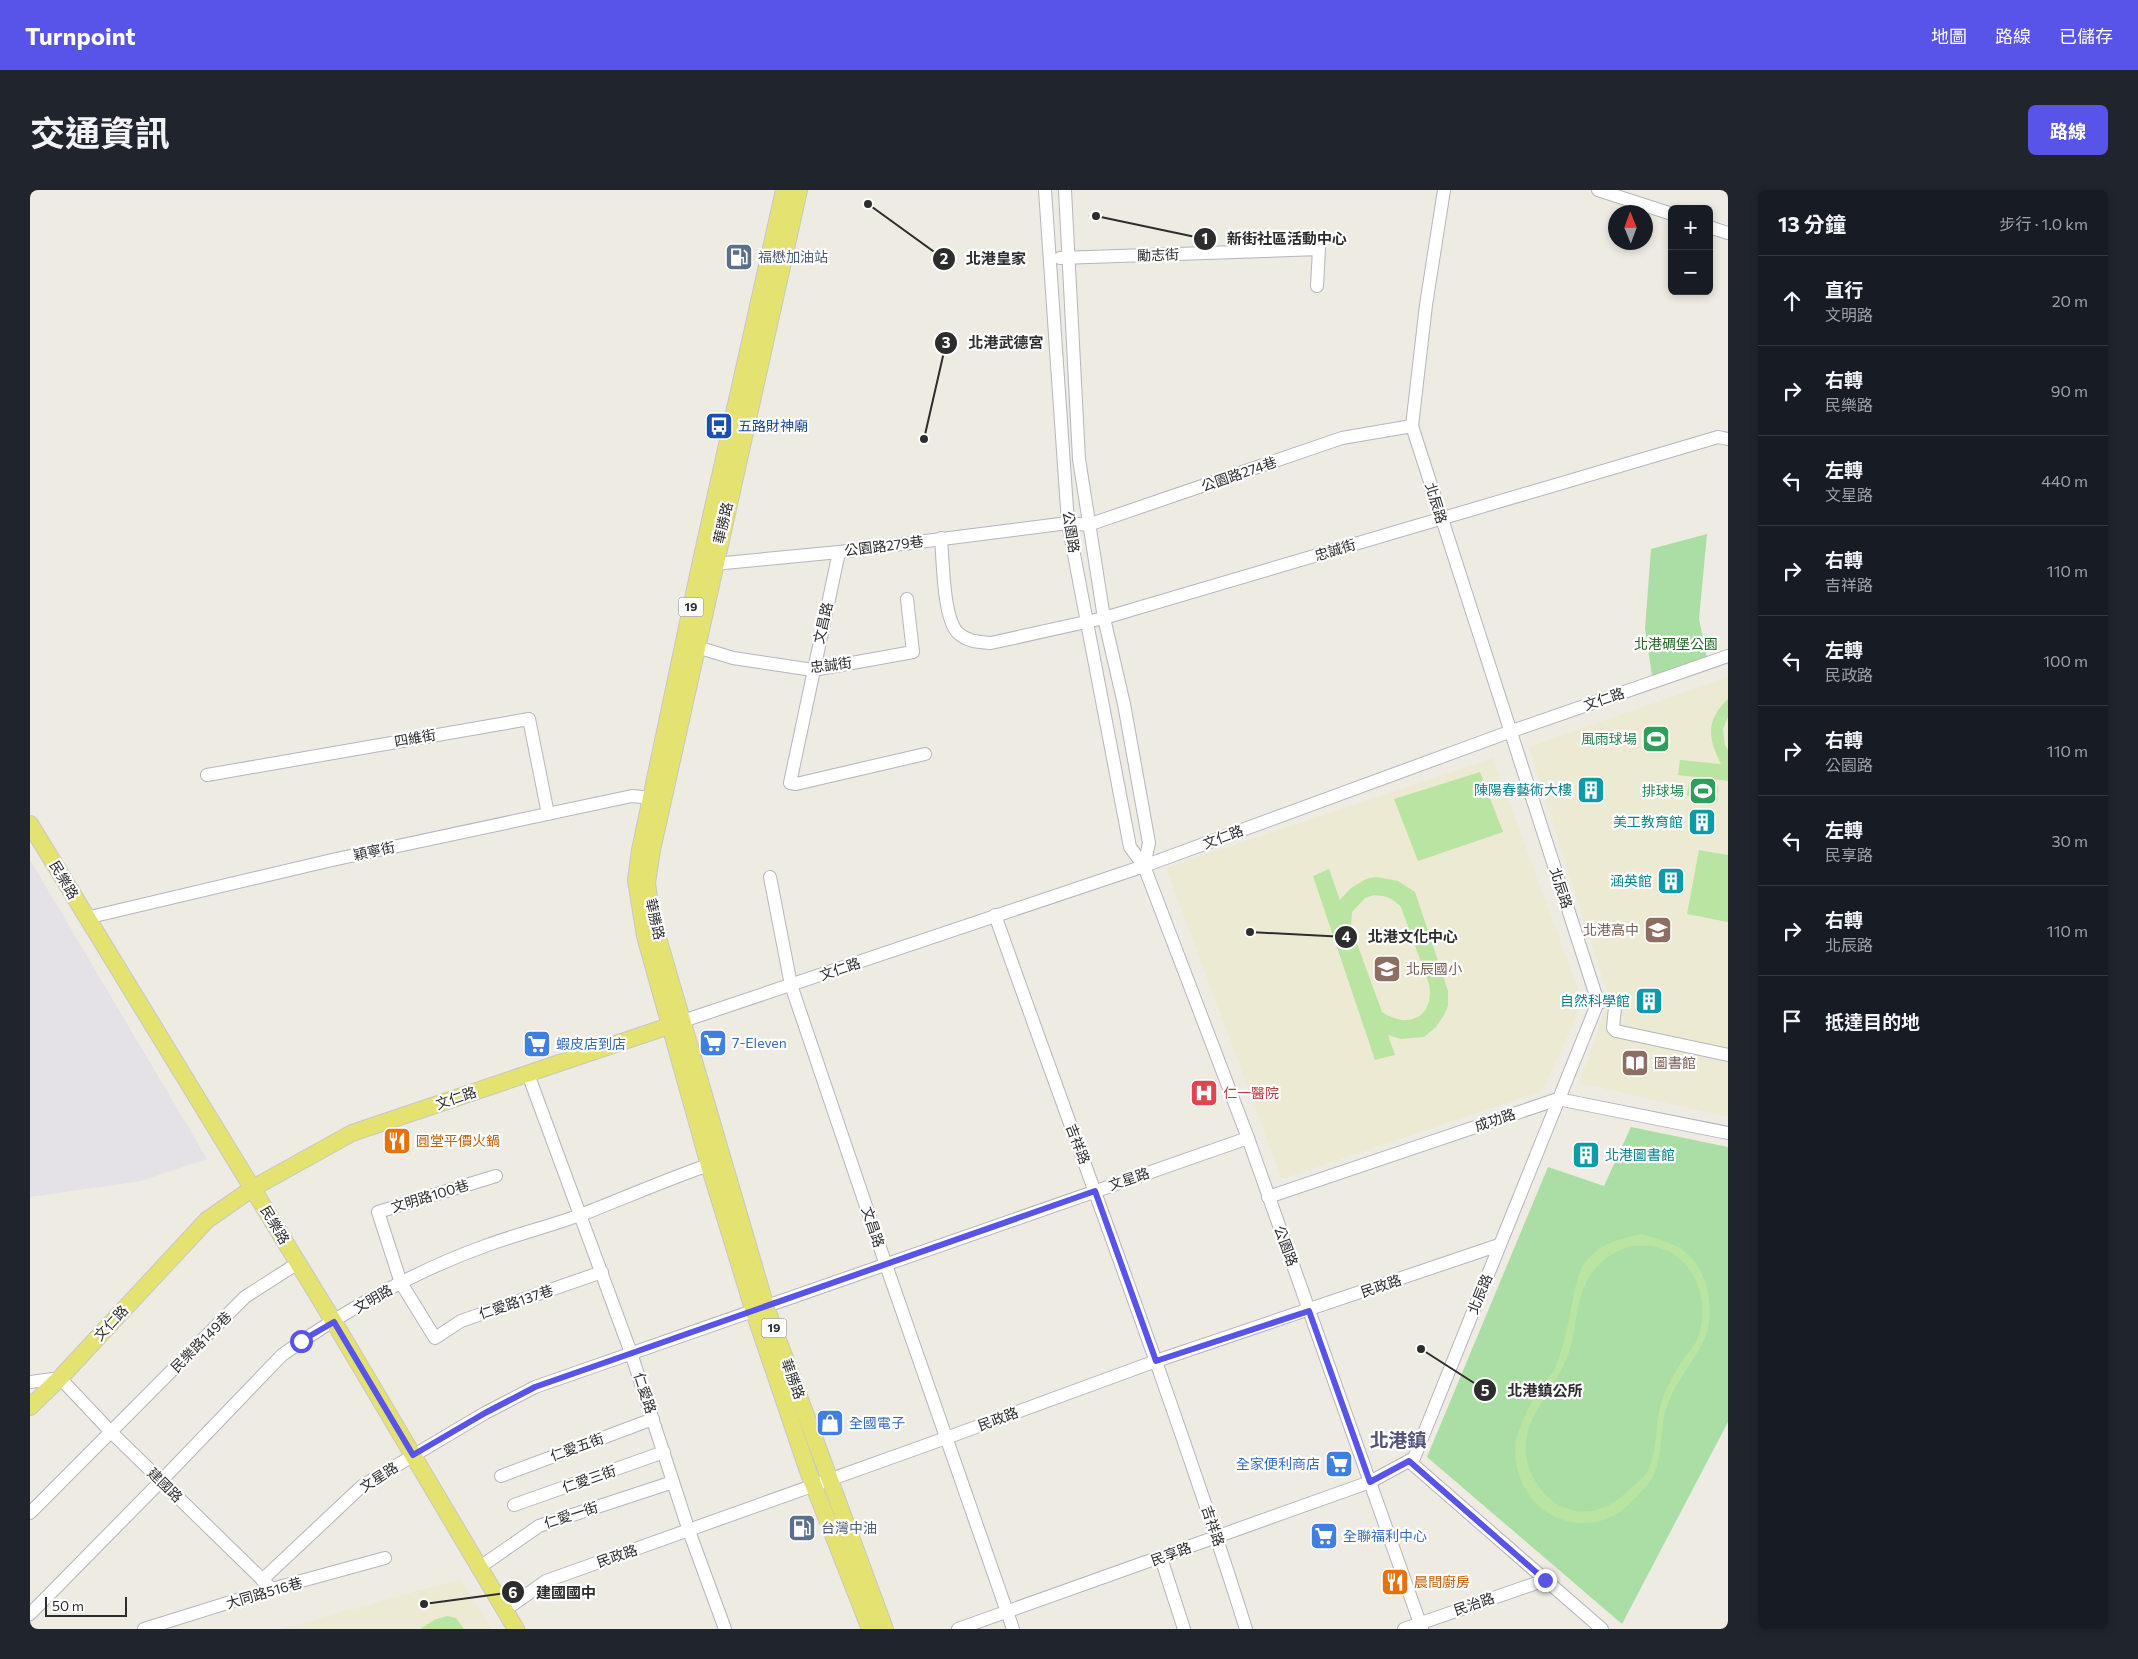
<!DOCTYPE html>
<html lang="zh-TW">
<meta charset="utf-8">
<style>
body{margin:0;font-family:Commissioner,"Noto Sans TC",sans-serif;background:#20242c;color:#f1f3f6}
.controls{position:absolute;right:15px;top:15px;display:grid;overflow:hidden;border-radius:8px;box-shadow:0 2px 8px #0003}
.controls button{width:45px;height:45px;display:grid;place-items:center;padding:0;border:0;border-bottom:1px solid #363941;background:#171b24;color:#f1f3f6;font:25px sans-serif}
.compass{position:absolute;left:1578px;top:15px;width:45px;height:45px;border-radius:50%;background:#171b24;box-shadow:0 2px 8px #0003;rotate:359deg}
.scale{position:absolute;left:15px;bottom:12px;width:82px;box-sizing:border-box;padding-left:5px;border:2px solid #2d2d2d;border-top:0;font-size:14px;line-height:18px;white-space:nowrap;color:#2d2d2d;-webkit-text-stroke:4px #fff;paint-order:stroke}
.stop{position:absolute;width:15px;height:15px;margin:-11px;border:4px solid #5853e9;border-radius:50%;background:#fff}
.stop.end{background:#5853e9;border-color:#fff;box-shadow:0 1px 5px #0008}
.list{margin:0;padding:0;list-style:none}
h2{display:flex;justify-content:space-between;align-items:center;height:65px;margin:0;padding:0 20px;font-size:21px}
h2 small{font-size:16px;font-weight:400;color:#9ea1a6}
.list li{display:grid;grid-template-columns:32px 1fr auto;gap:15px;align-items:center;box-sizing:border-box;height:90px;padding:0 20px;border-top:1px solid #363941}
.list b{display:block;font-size:19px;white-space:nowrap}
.list p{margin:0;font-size:16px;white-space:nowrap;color:#9ea1a6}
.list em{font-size:16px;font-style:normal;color:#9ea1a6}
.icon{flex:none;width:28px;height:28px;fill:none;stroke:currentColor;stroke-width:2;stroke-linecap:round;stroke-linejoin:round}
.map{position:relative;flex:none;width:1698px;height:1439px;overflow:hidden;border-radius:8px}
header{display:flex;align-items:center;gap:30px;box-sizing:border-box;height:70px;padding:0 25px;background:#5853e9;color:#fff}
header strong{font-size:24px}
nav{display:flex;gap:28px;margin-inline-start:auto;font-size:18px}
.intro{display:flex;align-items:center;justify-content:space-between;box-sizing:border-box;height:120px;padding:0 30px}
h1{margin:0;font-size:35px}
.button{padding:12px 22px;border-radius:8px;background:#5853e9;color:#fff;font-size:18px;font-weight:700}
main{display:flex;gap:30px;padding:0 30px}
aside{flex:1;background:#171b24;border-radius:8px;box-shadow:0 2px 8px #0003}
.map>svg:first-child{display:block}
.industrial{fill:#e4e1e7}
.education{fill:#edead3}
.green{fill:#abdea4}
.pitch{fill:#b9e4a1;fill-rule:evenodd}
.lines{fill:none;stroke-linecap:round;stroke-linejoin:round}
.minor-casing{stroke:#b5b5bf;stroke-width:14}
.major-casing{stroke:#c8c8c8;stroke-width:18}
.minor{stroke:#fff;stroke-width:12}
.major{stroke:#e4e270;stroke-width:16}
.route{stroke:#5853e9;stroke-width:6}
.labels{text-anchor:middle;stroke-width:4.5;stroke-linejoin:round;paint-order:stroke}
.shield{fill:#fff;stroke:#6c6c6c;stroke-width:1}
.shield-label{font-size:12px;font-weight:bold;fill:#2d2d2d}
.street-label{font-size:14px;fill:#2d2d2d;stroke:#fff}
.service-label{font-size:14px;fill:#4e5e75;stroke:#fff;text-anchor:start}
.transit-label{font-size:14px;fill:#164399;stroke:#fff;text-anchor:start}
.park-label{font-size:14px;fill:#236524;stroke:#fff}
.leisure-label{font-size:14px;fill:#27864d;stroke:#fff;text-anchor:end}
.culture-label{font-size:14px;fill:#0d838f;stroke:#fff;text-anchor:end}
.education-label{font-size:14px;fill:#785e54;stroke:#fff;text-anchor:start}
.shop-label{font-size:14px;fill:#366cbe;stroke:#fff;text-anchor:start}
.health-label{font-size:14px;fill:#be3a42;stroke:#fff;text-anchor:start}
.food-label{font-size:14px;fill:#c56008;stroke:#fff;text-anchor:start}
.district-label{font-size:19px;font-weight:bold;fill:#53527a;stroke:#fff}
.leader{fill:none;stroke:#2d2d2d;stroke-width:2}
.callout-dot{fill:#2d2d2d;stroke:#fff;stroke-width:2}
.mark-label{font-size:15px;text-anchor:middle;font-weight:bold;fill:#fff}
.callout-label{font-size:15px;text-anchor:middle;font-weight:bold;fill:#2d2d2d;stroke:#fff;stroke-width:4.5;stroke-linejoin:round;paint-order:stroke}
</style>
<header>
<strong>Turnpoint</strong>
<nav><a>地圖</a><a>路線</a><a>已儲存</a></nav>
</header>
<div class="intro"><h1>交通資訊</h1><a class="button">路線</a></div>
<main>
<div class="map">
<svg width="1698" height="1439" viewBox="0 0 1698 1439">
<rect width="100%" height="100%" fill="#edebe2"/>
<polygon class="industrial" points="0,670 177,969 111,991 0,1007"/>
<g class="education">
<polygon points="1698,487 1698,927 1550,893 1579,808 1499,557"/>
<polygon points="1463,568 1553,813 1512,901 1252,989 1136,678"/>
<polygon points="431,1389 461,1439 252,1439"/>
</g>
<g class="green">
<polygon points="1677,344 1669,429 1678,473 1623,492 1615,439 1621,359"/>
<polygon points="1601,937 1698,957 1698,1232 1592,1434 1397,1267 1518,977 1574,996"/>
</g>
<g class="pitch">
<path d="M1698,509V527L1693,539L1695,555L1698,560V591L1648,585L1650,570L1691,574C1678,548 1675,531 1698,509Z"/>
<polygon points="1450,582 1473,642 1388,671 1364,609"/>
<polygon points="1659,592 1688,596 1687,610 1657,606"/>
<polygon points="1669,660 1698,665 1698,732 1657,724"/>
<path d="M1299,679L1310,710L1321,698L1336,689L1346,687L1368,691L1385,702L1418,801V816L1414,825L1406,837L1394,847L1371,849L1358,845L1365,865L1345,870L1283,686ZM1344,705C1356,706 1363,708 1371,717L1399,794C1405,827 1378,840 1352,822L1321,737L1322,722L1335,708Z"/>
<path d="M1611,1044C1626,1048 1641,1052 1654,1061C1679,1080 1687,1124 1673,1152C1663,1172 1647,1190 1639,1211C1628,1236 1635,1264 1622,1288C1619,1294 1614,1298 1610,1303C1602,1312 1592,1322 1581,1327C1551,1341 1514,1330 1497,1302C1488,1287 1483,1269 1486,1251C1490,1233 1501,1212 1511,1196C1516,1190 1522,1185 1525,1178C1533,1159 1537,1139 1541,1119C1544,1105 1546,1088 1553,1076C1567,1054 1588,1049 1611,1044ZM1600,1056C1610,1056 1620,1055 1630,1058C1668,1069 1682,1118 1666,1152C1662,1158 1657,1164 1653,1170C1645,1182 1638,1194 1633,1207C1624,1231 1629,1261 1616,1284C1613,1289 1606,1293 1602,1297C1584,1316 1561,1328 1535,1318C1520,1312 1510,1300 1503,1287C1479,1240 1519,1210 1536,1170C1543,1155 1544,1139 1547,1123C1553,1088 1567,1068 1600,1056Z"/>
<polygon points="417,1426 426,1428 434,1439 390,1439 406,1429"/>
</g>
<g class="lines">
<g class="minor-casing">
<g id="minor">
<polyline points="1015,0 1038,333 1100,657 1114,676 1218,948 1392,1439"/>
<polyline points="1035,0 1049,269 1074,428 1094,514 1119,653 1114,676"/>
<polyline points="1568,0 1642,24"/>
<polyline points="1679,37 1698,43"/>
<polyline points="1030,68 1289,59 1287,96"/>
<path d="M911,348C913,371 913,428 928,443C938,452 949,452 961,453L1074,428L1688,247L1698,249"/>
<polyline points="809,362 760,593 766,594 895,564"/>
<polyline points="677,373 684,374 809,362 1038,333 1058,335 1312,248 1382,236"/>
<polyline points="667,457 703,468 783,480 883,462 877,409"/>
<polyline points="177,585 499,529 518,624"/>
<polyline points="740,687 761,795 856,1075 983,1439"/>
<path d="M965,725C1049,963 1140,1198 1216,1439"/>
<polyline points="56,728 302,670 602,606 630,609"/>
<polyline points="1568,812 1583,811 1585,817 1583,838 1586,841 1698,865"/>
<polyline points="653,831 1114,676 1479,542 1698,466"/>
<polyline points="498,884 601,1163 659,1341 695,1439"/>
<polyline points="466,986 348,1022 371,1093 405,1148 431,1131 572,1082"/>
<polyline points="1238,1007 1528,909 1698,943"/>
<polyline points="0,1192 30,1188 81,1242 242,1399"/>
<polyline points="1379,1271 1572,1439"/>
<polyline points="471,1286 623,1229"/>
<polyline points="484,1315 634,1262"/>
<polyline points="0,1323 215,1107 268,1073"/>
<polyline points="1131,1368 1154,1439"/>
<polyline points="450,1377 509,1336 643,1292"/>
<polyline points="232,1390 332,1296 455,1223 505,1197 1218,948"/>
<polyline points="475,1420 516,1391 916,1248 1126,1171 1469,1055"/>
<path d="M0,1424L131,1291L252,1165C312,1122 385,1081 455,1056C487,1044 521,1036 553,1024C597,1007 642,987 687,972"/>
<polyline points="114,1439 242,1399 355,1368"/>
<polyline points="928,1439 1340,1292 1384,1268 1568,812 1382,236 1396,115 1414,0"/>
<polyline points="1374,1439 1515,1390"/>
</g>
</g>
<g class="major-casing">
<g id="major">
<polyline points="754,0 671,371 610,660 606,690 615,746 679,975 724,1122 778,1281 840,1439"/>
<polyline points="769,0 622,660 617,693 621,724 736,1117 855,1439"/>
<polyline points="0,634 304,1132 486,1439"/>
<polyline points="0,1217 30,1188 177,1030 223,998 322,943 651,832"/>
</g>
</g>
<use href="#minor" class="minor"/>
<use href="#major" class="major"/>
</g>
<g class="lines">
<polyline class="route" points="271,1151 304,1132 383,1265 455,1223 505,1197 1065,1001 1126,1171 1279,1121 1340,1292 1379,1271 1515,1390"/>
</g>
<defs>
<g id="fuel-square" transform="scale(1.4375)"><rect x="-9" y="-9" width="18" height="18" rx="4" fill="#5c6f8a" stroke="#fff"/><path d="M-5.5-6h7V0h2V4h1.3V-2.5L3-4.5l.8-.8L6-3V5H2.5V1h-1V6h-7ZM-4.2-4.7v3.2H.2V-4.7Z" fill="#fff"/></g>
<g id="bus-square" transform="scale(1.4375)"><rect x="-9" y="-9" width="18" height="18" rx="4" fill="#1a4fb4" stroke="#fff"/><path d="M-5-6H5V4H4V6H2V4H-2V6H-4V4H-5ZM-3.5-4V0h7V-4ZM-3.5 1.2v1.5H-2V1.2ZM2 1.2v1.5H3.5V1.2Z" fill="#fff"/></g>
<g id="stadium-square" transform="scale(1.4375)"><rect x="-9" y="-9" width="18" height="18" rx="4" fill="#2e9e5b" stroke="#fff"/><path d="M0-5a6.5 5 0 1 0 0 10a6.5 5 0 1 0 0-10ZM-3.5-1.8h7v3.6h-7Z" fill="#fff"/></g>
<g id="building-square" transform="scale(1.4375)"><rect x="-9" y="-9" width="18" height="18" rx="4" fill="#0f9aa8" stroke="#fff"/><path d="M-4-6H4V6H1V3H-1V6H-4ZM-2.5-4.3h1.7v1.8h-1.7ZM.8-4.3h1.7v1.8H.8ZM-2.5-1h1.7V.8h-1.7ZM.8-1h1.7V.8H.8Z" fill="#fff"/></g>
<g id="school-square" transform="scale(1.4375)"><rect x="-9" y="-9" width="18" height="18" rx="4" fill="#8d6e63" stroke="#fff"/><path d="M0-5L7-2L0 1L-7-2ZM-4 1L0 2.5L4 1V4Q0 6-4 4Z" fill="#fff"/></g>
<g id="supermarket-square" transform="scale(1.4375)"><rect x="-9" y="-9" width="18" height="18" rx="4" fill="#3f7fe0" stroke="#fff"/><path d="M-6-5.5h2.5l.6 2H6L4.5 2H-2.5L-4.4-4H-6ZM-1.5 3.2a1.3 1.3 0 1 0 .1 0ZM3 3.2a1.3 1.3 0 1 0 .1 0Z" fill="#fff"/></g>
<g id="library-square" transform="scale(1.4375)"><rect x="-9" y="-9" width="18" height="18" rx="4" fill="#8d6e63" stroke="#fff"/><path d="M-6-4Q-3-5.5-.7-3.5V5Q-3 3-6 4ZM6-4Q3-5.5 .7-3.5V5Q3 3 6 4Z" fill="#fff"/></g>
<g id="hospital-square" transform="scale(1.4375)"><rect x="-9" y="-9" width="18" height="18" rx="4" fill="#e0444e" stroke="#fff"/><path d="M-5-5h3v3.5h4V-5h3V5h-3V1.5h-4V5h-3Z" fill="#fff"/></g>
<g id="restaurant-square" transform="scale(1.4375)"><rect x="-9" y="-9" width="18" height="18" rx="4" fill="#e8710a" stroke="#fff"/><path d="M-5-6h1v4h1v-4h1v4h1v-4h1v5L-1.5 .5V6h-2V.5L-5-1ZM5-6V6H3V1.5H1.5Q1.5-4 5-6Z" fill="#fff"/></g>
<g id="shop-square" transform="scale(1.4375)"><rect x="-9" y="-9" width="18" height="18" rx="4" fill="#3f7fe0" stroke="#fff"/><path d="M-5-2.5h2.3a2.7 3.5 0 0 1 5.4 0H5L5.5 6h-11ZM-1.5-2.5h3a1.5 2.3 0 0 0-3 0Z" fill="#fff"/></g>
</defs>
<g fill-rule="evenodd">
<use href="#fuel-square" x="709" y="67"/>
<use href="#bus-square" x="689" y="236"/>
<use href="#stadium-square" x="1626" y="549"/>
<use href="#building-square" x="1561" y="600"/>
<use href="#stadium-square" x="1673" y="601"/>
<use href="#building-square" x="1672" y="632"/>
<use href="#building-square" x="1641" y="691"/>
<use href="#school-square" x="1628" y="740"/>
<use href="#school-square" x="1357" y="779"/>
<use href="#building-square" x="1619" y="811"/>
<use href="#supermarket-square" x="683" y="853"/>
<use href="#supermarket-square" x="507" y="854"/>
<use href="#library-square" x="1605" y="873"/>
<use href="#hospital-square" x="1174" y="903"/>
<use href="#restaurant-square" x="367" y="951"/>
<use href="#building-square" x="1556" y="965"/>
<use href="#shop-square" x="800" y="1233"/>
<use href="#supermarket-square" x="1309" y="1274"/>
<use href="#fuel-square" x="772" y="1338"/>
<use href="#supermarket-square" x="1294" y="1346"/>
<use href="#restaurant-square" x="1365" y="1392"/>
</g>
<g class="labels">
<g class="shield">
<rect x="648.5" y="407.5" width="25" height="19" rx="4"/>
<rect x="731.5" y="1128.5" width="25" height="19" rx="4"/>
</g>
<g class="shield-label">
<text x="661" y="421">19</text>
<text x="744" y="1142">19</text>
</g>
<g class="street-label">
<text transform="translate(1128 65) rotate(-2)" y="5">勵志街</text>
<text transform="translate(1209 284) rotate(-19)" y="5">公園路274巷</text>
<text transform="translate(1406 313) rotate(73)" y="5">北辰路</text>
<text transform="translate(693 333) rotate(-77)" y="5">華勝路</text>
<text transform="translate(1041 342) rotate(81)" y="5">公園路</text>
<text transform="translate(854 356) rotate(-7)" y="5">公園路279巷</text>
<text transform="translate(1305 360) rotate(-17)" y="5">忠誠街</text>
<text transform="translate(793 433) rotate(-77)" y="5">文昌路</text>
<text transform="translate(801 475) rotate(-7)" y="5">忠誠街</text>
<text transform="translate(1574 509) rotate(-19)" y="5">文仁路</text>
<text transform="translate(385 548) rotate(-10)" y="5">四維街</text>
<text transform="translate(1193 647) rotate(-20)" y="5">文仁路</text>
<text transform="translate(344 661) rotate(-12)" y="5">穎寧街</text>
<text transform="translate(34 690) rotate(59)" y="5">民樂路</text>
<text transform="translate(1531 698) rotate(72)" y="5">北辰路</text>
<text transform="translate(625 729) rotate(77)" y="5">華勝路</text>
<text transform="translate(810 779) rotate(-19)" y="5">文仁路</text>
<text transform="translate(426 908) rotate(-19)" y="5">文仁路</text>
<text transform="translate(1465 930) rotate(-19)" y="5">成功路</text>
<text transform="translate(1048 954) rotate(69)" y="5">吉祥路</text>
<text transform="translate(1099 989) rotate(-19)" y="5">文星路</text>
<text transform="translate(400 1006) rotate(-17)" y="5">文明路100巷</text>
<text transform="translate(245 1035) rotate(59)" y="5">民樂路</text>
<text transform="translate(843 1037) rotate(71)" y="5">文昌路</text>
<text transform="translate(1256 1056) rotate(70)" y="5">公園路</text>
<text transform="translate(1351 1096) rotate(-19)" y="5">民政路</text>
<text transform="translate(1450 1104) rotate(-68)" y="5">北辰路</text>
<text transform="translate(343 1109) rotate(-30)" y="5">文明路</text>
<text transform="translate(486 1112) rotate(-19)" y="5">仁愛路137巷</text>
<text transform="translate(81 1133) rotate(-47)" y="5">文仁路</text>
<text transform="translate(171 1152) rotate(-45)" y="5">民樂路149巷</text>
<text transform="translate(763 1189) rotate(70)" y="5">華勝路</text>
<text transform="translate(615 1203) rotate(72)" y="5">仁愛路</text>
<text transform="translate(968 1229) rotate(-20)" y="5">民政路</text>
<text transform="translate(547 1257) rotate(-20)" y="5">仁愛五街</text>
<text transform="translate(349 1287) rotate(-33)" y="5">文星路</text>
<text transform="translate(559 1289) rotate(-19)" y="5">仁愛三街</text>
<text transform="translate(135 1295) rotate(44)" y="5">建國路</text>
<text transform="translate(541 1325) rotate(-18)" y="5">仁愛一街</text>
<text transform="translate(1183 1336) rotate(71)" y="5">吉祥路</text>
<text transform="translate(1141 1364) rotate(-20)" y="5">民享路</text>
<text transform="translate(587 1366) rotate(-19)" y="5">民政路</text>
<text transform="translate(234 1403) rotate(-16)" y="5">大同路516巷</text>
<text transform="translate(1444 1414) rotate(-19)" y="5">民治路</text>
</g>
<g class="service-label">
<text x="728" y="72">福懋加油站</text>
<text x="791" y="1343">台灣中油</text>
</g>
<g class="transit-label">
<text x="708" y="241">五路財神廟</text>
</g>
<g class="park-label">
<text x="1646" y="459">北港碉堡公園</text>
</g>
<g class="leisure-label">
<text x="1607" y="554">風雨球場</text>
<text x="1654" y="606">排球場</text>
</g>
<g class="culture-label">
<text x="1542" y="605">陳陽春藝術大樓</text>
<text x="1653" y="637">美工教育館</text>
<text x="1622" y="696">涵英館</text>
<text x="1600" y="816">自然科學館</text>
<text x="1575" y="970" text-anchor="start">北港圖書館</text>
</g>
<g class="education-label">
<text x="1609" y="745" text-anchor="end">北港高中</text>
<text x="1376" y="784">北辰國小</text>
<text x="1624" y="878">圖書館</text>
</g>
<g class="shop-label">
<text x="702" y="858">7-Eleven</text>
<text x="526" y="859">蝦皮店到店</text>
<text x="819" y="1238">全國電子</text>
<text x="1290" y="1279" text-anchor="end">全家便利商店</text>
<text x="1313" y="1351">全聯福利中心</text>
</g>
<g class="health-label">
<text x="1193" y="908">仁一醫院</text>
</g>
<g class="food-label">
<text x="386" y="956">圓堂平價火鍋</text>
<text x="1384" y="1397">晨間廚房</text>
</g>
<g class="district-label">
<text x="1368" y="1257">北港鎮</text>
</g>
</g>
<path class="leader" d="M1066 26L1175 49M838 14L914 69M894 249L916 153M1220 742L1316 747M1391 1159L1455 1200M394 1414L483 1402"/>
<g class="callout-dot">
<circle cx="1066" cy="26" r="5"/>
<circle cx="838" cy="14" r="5"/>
<circle cx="894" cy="249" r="5"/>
<circle cx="1220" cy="742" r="5"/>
<circle cx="1391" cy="1159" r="5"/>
<circle cx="394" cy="1414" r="5"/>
<circle cx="1175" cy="49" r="12"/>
<circle cx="914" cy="69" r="12"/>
<circle cx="916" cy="153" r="12"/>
<circle cx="1316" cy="747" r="12"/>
<circle cx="1455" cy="1200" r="12"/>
<circle cx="483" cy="1402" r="12"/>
</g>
<g class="mark-label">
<text x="1175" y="54">1</text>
<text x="914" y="74">2</text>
<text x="916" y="158">3</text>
<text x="1316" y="752">4</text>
<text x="1455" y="1206">5</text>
<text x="483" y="1408">6</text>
</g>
<g class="callout-label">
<text x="1257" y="54">新街社區活動中心</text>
<text x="966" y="74">北港皇家</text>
<text x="976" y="158">北港武德宮</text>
<text x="1383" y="752">北港文化中心</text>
<text x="1515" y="1206">北港鎮公所</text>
<text x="536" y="1408">建國國中</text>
</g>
</svg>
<div class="controls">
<button>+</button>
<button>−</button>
</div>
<svg class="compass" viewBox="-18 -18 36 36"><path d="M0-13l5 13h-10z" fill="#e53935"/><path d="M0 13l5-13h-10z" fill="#9ea1a6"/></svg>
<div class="scale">50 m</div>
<div class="stop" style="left:271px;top:1151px"></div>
<div class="stop end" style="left:1515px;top:1390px"></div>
</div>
<aside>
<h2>13 分鐘<small>步行 · 1.0 km</small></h2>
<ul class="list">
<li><svg class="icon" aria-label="ahead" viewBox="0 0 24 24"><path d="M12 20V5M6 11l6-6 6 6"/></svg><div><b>直行</b><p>文明路</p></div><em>20 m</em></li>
<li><svg class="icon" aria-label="right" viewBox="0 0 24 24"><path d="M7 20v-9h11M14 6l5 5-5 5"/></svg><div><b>右轉</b><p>民樂路</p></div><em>90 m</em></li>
<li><svg class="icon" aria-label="left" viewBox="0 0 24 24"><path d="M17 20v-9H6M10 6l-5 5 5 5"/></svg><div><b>左轉</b><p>文星路</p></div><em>440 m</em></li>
<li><svg class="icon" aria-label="right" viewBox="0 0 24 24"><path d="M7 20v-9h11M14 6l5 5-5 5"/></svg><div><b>右轉</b><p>吉祥路</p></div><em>110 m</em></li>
<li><svg class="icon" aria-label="left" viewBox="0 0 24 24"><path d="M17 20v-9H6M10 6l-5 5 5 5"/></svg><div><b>左轉</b><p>民政路</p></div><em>100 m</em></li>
<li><svg class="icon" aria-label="right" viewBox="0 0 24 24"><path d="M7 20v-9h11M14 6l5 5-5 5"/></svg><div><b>右轉</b><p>公園路</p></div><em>110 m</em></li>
<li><svg class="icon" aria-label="left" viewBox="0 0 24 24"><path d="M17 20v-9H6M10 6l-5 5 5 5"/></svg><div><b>左轉</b><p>民享路</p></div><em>30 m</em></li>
<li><svg class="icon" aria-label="right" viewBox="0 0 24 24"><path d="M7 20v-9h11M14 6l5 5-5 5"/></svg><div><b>右轉</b><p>北辰路</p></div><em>110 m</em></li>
<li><svg class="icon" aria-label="arrive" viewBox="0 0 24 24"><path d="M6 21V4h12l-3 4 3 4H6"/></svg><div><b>抵達目的地</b></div></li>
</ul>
</aside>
</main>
